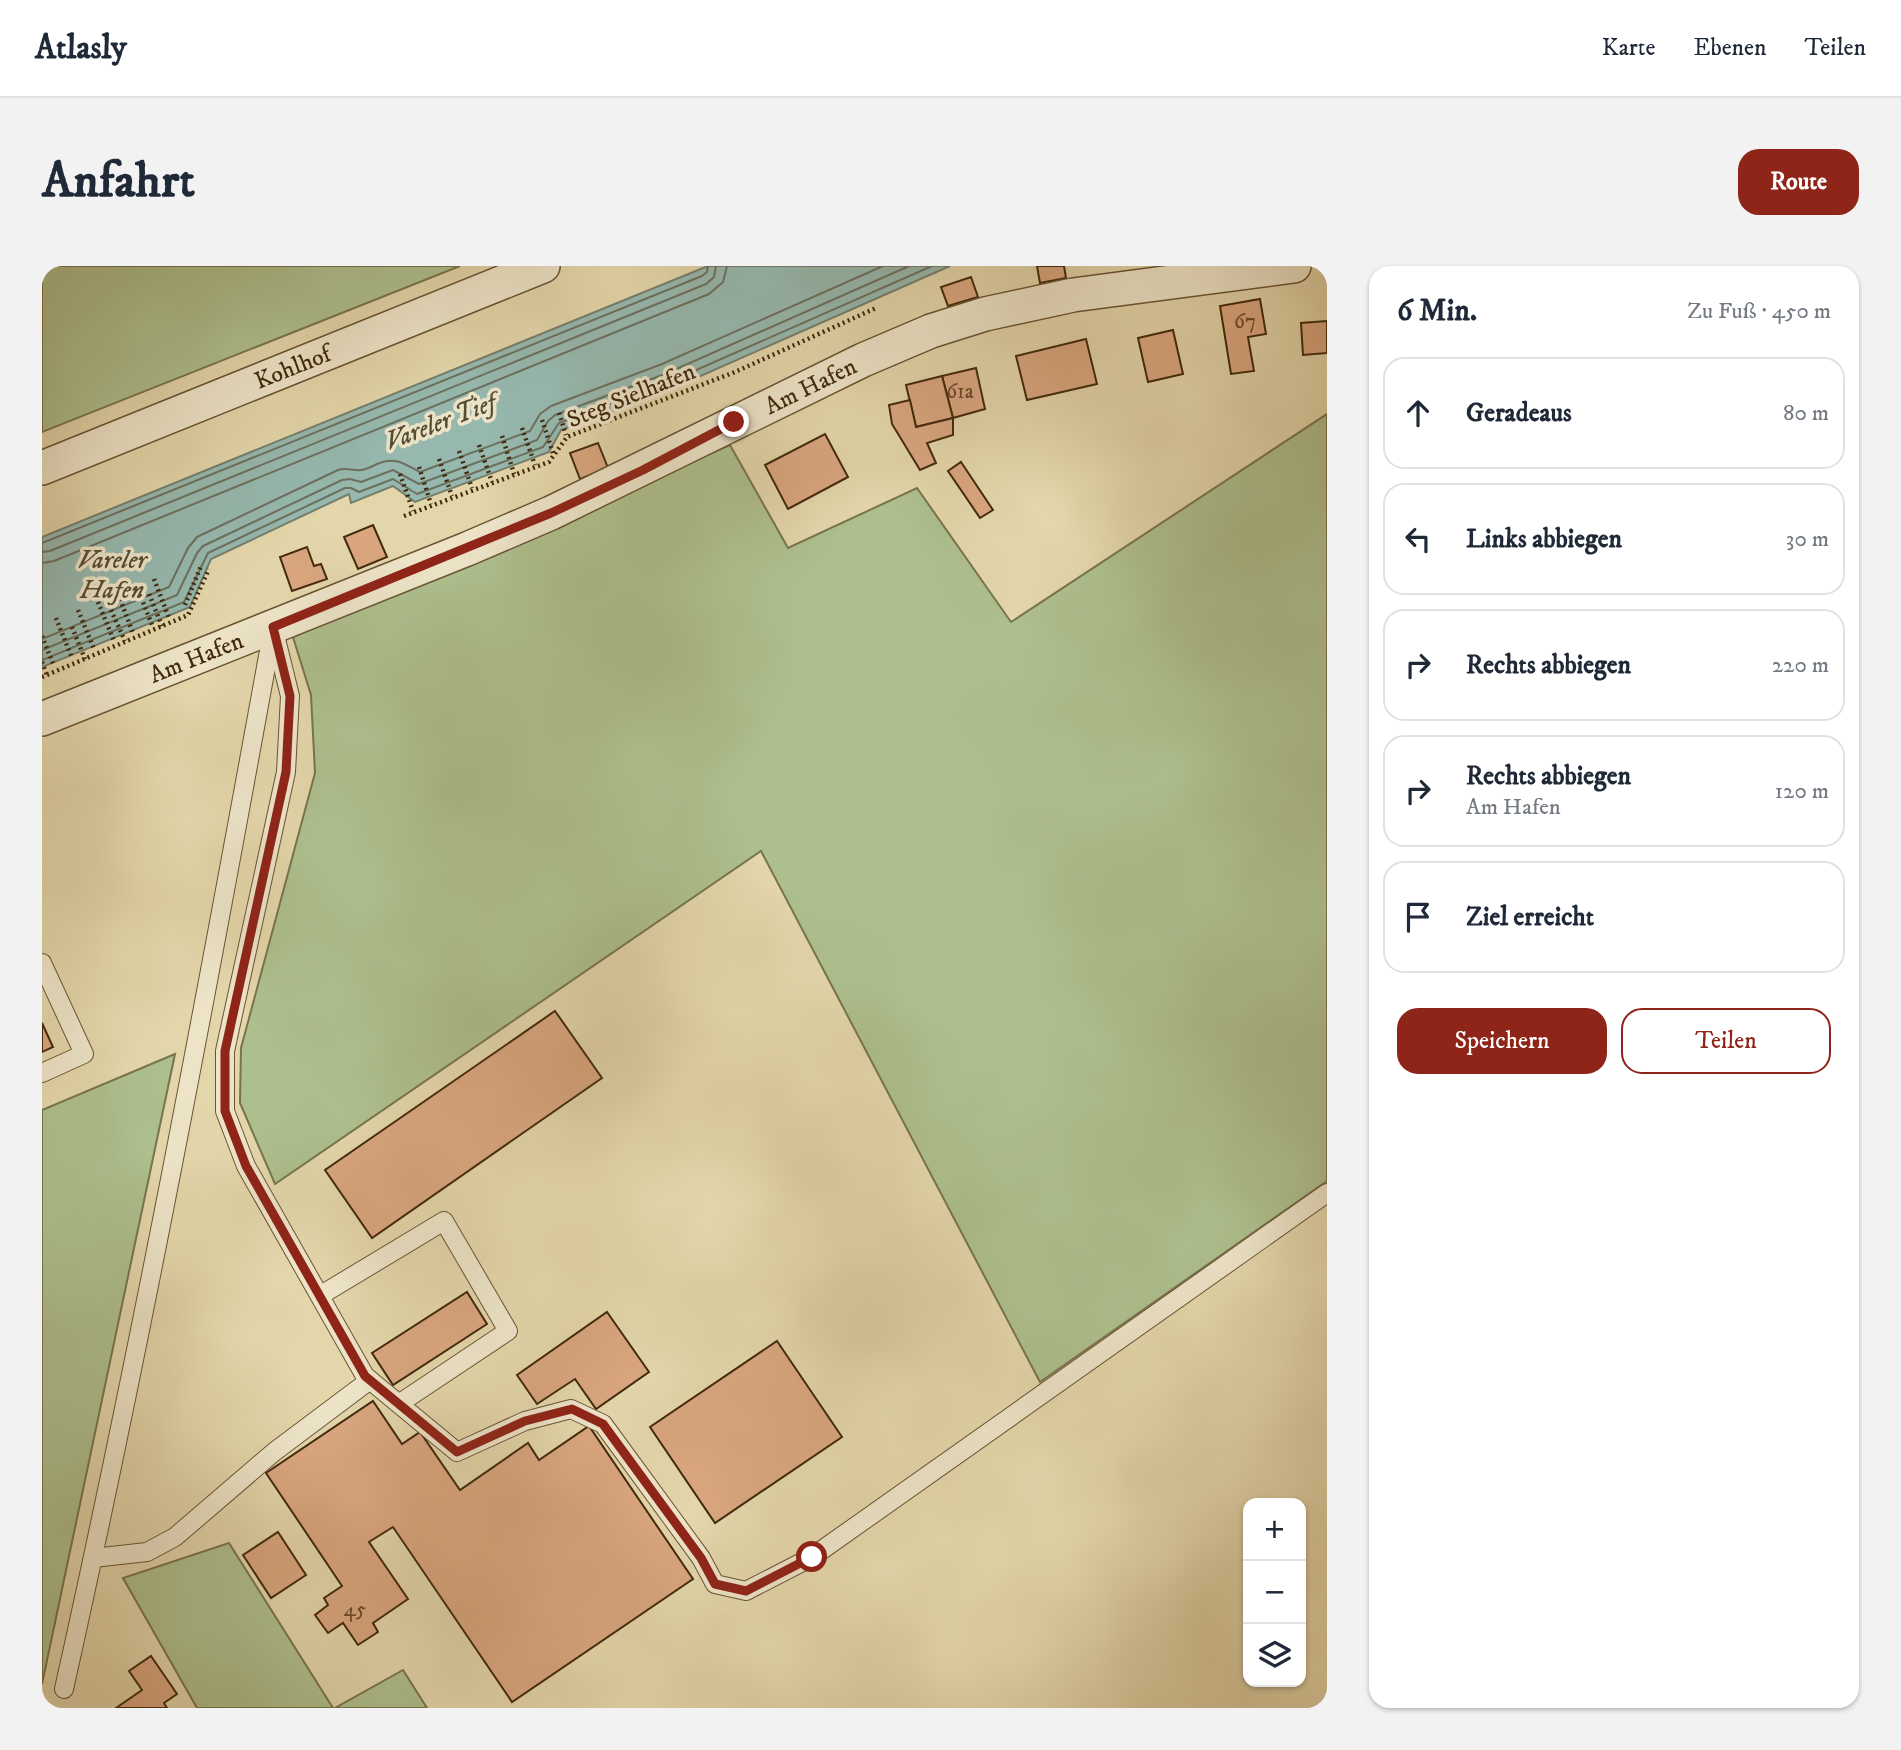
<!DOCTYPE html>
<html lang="de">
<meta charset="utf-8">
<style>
body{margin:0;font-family:"IM FELL DW Pica",serif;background:#f2f2f3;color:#1f2937}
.controls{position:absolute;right:21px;bottom:21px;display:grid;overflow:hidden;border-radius:14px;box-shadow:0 2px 5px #0004}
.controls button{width:63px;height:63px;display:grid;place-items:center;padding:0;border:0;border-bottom:2px solid #e0e1e3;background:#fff;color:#1f2937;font:35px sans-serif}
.stop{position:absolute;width:21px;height:21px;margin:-16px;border:5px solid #8f2418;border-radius:50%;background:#fff}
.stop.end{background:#8f2418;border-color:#fff;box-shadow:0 2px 7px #0008}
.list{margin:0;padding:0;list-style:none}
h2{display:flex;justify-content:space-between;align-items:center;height:91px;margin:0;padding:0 28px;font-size:30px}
h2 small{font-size:23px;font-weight:400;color:#747a83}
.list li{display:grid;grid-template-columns:46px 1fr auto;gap:21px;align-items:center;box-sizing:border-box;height:112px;margin:0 14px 14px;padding:0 14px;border:2px solid #e0e1e3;border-radius:21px}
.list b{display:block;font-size:26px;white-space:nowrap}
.list p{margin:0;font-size:23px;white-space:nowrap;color:#747a83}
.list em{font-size:23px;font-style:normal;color:#747a83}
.actions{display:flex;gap:14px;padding:21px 28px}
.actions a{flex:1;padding:16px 0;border:2px solid #8f2418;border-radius:21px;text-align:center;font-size:24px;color:#8f2418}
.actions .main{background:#8f2418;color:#fff}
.icon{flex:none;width:38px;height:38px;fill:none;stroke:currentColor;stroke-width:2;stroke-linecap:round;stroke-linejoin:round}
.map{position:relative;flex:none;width:1285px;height:1442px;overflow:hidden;border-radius:21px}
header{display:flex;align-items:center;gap:42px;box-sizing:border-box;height:98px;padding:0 35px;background:#fff;border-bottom:2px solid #e0e1e3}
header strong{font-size:33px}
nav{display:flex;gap:38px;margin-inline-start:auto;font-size:24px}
.intro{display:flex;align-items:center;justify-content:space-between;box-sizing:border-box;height:168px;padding:0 42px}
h1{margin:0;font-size:49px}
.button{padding:18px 32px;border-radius:21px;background:#8f2418;color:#fff;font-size:24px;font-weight:700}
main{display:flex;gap:42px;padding:0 42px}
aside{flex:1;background:#fff;border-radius:21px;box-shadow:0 2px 5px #0004}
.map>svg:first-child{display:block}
.green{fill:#adbf8d;stroke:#78744d;stroke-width:2}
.water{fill:#96b8ae;stroke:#747f6e;stroke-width:2}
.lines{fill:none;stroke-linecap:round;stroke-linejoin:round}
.shore{stroke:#6c705e;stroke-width:2}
.building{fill:#d9a67f;stroke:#42290d;stroke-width:2}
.lane-casing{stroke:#6a5434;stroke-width:20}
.street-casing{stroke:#6a5434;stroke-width:36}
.path{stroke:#42290d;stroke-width:4.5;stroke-dasharray:2 3.5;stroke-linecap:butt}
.lane{stroke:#ede4c8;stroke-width:18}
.street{stroke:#ede4c8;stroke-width:33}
.route{stroke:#8f2418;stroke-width:9}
.labels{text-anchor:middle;stroke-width:7;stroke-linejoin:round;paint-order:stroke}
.number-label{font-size:21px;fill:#68482a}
.street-label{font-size:24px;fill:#42290d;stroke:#ede4c8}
.water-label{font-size:26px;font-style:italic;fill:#574d35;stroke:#ede4c8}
</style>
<header>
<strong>Atlasly</strong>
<nav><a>Karte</a><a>Ebenen</a><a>Teilen</a></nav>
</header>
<div class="intro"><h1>Anfahrt</h1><a class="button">Route</a></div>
<main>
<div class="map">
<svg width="1285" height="1442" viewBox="0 0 1285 1442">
<rect width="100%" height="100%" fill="#e3d6aa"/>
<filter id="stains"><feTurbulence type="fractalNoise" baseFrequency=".00286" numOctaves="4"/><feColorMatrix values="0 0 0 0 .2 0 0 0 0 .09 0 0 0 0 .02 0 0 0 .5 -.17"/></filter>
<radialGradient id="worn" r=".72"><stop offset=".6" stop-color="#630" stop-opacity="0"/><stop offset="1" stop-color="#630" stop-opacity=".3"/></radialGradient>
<g class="green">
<polygon points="0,0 418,0 0,166"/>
<polygon points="1285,148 1285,915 998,1116 719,585 233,918 198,837 199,782 273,507 269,429 251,371 688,179 746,282 875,222 969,356"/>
<polygon points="133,788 0,1418 0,844"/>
<polygon points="187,1277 291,1442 155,1442 81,1312"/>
<polygon points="361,1404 385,1442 293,1442"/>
</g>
<polygon class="water" points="666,0 908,0 629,123 519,164 507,186 373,236 351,220 309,237 307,228 169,293 148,341 0,401 0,271"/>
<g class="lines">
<g class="shore">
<polyline points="0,277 660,10 665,6 666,0"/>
<polyline points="0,286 8,285 664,18 672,11 674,0"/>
<polyline points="0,297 12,295 667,28 681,16 685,0"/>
<path d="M0,373L127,321L146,282L155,271L296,204C305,201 310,205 319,204C323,204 331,200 335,198C354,190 362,198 378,206L488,165L498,148L509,140L620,98L841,0"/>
<polyline points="0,384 135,329 155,287 161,280 300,214 308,213 319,216 351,204 377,218 495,174 506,155 513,149 623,108 867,0"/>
<polyline points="0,394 142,336 166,287 303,222 309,222 317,226 351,213 375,228 501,181 517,157 627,116 890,0"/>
</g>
</g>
<g class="building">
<polygon points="995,0 1022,0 1024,12 998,17"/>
<polygon points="929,11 936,31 906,40 899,21"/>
<polygon points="1218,33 1224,68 1206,71 1212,105 1189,108 1178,40"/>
<polygon points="1285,55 1285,87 1261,89 1259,57"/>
<polygon points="1131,64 1141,108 1106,116 1096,72"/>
<polygon points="1044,73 1055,118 985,134 974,90"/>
<polygon points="934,102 943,143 911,152 900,110"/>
<polygon points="900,110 911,152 874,161 864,119"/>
<polygon points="868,134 874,161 911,152 911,169 885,177 894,197 878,204 850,158 847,139"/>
<polygon points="783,168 806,211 746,243 723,199"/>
<polygon points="556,177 566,202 538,213 528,187"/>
<polygon points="919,196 951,244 938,252 906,205"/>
<polygon points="331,259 345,291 316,303 302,271"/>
<polygon points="265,281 272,300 279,298 285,313 250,325 238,291"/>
<polygon points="513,745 560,812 330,972 283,904"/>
<polygon points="0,757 11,781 0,786"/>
<polygon points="425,1026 445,1058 351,1119 330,1087"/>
<polygon points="565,1046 607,1106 554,1143 533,1113 495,1138 475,1109"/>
<polygon points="735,1075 800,1171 673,1257 608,1161"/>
<polygon points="331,1135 360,1178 378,1166 418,1224 486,1177 497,1194 547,1160 651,1313 470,1436 351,1261 327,1276 366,1333 331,1357 336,1366 316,1379 301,1357 286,1367 273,1349 286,1339 282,1332 300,1320 224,1207"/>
<polygon points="236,1266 264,1309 229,1332 201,1289"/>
<polygon points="109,1390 135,1428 122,1437 125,1442 74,1442 100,1424 87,1405"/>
</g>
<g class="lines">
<g class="lane-casing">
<g id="lane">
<polyline points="231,361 248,430 244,506 183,785 183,845 204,900 323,1110 415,1186 483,1155 529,1143 561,1158 659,1292 673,1318 704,1325 770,1291 1285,927"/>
<polyline points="0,697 42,788 0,807"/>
<polyline points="279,1029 402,955 466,1065 358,1137"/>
<polyline points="51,1292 105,1286 133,1271 232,1186 328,1114"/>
<path d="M22,1423C100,1073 166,721 230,368"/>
</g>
</g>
<g class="street-casing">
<g id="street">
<path id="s1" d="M0,202L501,0"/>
<path id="s2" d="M0,453L425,283L509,247L821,94L889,65L943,48L1031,29L1252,0"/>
</g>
</g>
<g class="path">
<polyline points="517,147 524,169"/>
<polyline points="500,154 511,187"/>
<polyline points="480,162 493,199"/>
<polyline points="460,170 472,208"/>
<polyline points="437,179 450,216"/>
<polyline points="417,185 430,222"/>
<polyline points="397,193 410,230"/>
<polyline points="377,201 389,238"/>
<polyline points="358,208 371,245"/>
<polyline points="362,250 507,196 525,171 693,106 834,42"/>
<polyline points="112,313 127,352"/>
<polyline points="95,321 110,359"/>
<polyline points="76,328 91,367"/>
<polyline points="107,328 120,360"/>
<polyline points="56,336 72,375"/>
<polyline points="143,339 159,300"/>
<polyline points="36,344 52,383"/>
<polyline points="69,344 83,375"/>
<polyline points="14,352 30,392"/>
<polyline points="30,361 43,393"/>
<polyline points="0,370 12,400"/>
<polyline points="0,396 5,409"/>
<polyline points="0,411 146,349 167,303"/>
</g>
<use href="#lane" class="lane"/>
<use href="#street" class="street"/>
</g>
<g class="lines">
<polyline class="route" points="692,156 601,204 509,247 231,361 248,430 244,506 183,785 183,845 204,900 323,1110 415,1186 483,1155 530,1143 561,1158 659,1292 673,1318 704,1325 770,1291"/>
</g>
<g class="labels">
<g class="number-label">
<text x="1203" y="62">67</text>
<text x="918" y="132">61a</text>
<text x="313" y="1350">45</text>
</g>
<g class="street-label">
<text dy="8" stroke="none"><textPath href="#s1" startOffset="270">Kohlhof</textPath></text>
<text dy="8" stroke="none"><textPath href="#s2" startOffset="838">Am Hafen</textPath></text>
<text transform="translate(589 129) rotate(-22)" y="8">Steg Sielhafen</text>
<text dy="8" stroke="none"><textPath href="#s2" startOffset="166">Am Hafen</textPath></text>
</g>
<g class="water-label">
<text transform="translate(398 155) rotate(-21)" y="9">Vareler Tief</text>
<text x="70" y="302">Vareler<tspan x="70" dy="30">Hafen</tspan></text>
</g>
</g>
<rect width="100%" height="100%" filter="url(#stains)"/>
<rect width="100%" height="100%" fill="url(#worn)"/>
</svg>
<div class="controls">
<button>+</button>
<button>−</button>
<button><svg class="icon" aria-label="layers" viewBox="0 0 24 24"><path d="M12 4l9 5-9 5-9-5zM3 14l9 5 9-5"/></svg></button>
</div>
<div class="stop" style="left:770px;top:1291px"></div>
<div class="stop end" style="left:692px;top:156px"></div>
</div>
<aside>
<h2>6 Min.<small>Zu Fuß · 450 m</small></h2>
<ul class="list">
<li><svg class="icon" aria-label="ahead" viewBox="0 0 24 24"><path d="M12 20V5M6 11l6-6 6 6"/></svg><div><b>Geradeaus</b></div><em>80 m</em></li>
<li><svg class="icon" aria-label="left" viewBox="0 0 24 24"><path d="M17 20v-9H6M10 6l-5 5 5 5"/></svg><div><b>Links abbiegen</b></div><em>30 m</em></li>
<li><svg class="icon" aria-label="right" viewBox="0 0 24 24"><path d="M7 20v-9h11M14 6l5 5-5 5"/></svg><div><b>Rechts abbiegen</b></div><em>220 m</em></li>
<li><svg class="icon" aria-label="right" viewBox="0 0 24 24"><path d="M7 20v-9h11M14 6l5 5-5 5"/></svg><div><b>Rechts abbiegen</b><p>Am Hafen</p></div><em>120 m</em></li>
<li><svg class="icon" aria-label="arrive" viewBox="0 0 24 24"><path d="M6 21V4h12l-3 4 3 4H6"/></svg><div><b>Ziel erreicht</b></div></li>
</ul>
<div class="actions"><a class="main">Speichern</a><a>Teilen</a></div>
</aside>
</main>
